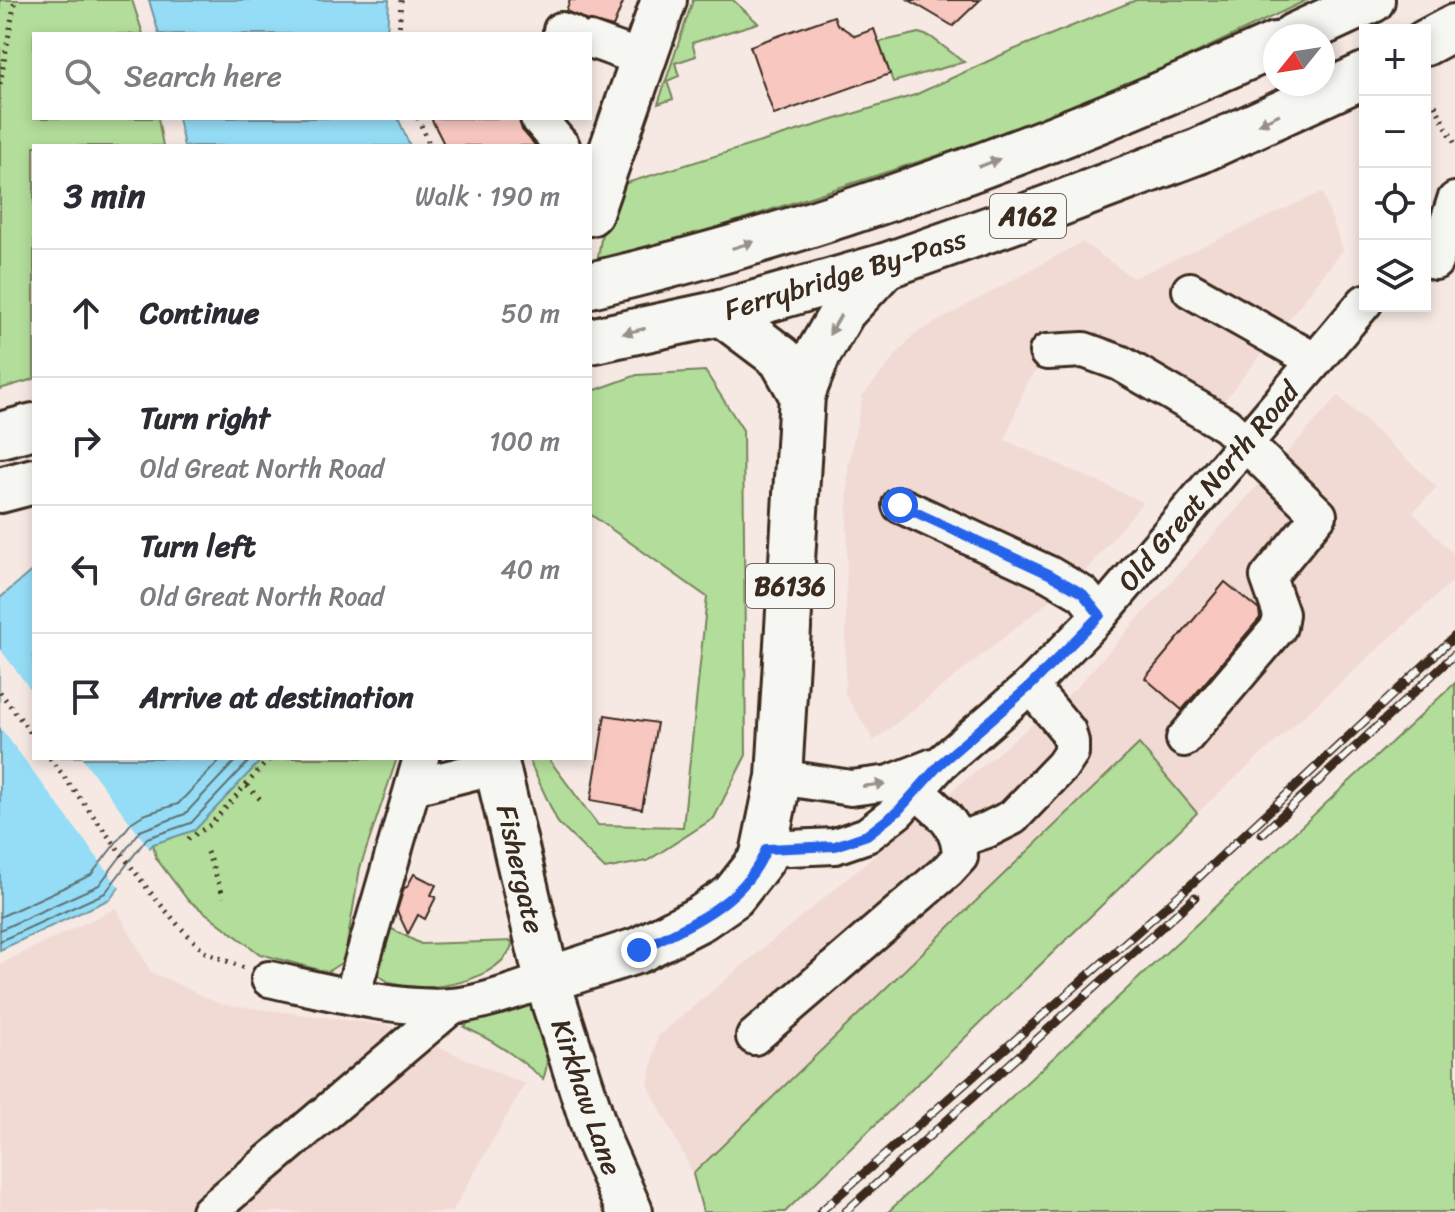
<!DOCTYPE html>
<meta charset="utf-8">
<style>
body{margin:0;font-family:Sriracha,sans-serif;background:#f2f2f3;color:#2b2b33}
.controls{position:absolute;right:24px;top:24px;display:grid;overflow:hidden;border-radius:0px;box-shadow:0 4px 12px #0003}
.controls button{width:72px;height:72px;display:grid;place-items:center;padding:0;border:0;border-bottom:2px solid #e1e1e2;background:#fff;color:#2b2b33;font:40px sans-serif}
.compass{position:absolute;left:1263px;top:24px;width:72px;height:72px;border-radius:50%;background:#fff;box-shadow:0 4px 12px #0003;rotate:240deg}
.stop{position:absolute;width:24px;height:24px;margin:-18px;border:6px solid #2563eb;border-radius:50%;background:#fff}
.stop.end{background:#2563eb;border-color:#fff;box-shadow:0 2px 8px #0008}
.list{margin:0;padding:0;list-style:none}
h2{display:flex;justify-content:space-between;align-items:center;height:104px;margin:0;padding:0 32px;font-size:34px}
h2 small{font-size:26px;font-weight:400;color:#7c7c81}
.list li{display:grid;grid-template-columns:52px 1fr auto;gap:24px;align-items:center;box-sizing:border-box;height:128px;padding:0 32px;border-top:2px solid #e1e1e2}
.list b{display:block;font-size:30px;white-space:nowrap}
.list p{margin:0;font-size:26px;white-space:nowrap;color:#7c7c81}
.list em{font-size:26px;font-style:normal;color:#7c7c81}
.icon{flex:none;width:44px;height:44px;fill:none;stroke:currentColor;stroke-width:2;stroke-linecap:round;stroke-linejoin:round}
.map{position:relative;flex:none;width:1455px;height:1212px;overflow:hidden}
.search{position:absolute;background:#fff;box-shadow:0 4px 12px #0003;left:32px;top:32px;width:560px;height:88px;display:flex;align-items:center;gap:20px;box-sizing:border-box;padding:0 28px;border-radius:0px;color:#7c7c81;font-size:30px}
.panel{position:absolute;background:#fff;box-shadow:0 4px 12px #0003;left:32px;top:144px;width:560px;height:616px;border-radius:0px}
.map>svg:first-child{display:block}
.built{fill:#f2dad4}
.green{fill:#b2dd9a;stroke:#76845c;stroke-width:2}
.water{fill:#95ddf6;stroke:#7195a0;stroke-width:2}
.pier{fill:#f6e8e3}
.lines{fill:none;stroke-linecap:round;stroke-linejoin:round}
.shore{stroke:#5f7274;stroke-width:2}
.building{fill:#f7c7c0;stroke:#3b2a1e;stroke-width:2}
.minor-casing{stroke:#3b2a1e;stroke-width:40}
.major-casing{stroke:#3b2a1e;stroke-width:50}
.path{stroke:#3b2a1e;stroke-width:5;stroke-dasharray:2 6;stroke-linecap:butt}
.minor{stroke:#f6f6f2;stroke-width:34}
.major{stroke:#f6f6f2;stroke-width:44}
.rail-casing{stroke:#3b2a1e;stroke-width:9}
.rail{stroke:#f6f6f2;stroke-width:6;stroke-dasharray:18;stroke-linecap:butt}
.oneway{fill:#989088}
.route{stroke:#2563eb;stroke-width:10}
.labels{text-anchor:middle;stroke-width:6;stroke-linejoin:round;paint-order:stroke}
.shield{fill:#f6f6f2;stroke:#73675e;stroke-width:2}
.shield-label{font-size:26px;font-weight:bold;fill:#3b2a1e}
.street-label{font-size:28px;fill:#3b2a1e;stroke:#f6f6f2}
</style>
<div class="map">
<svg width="1455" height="1212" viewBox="0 0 1455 1212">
<rect width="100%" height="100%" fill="#f6e8e3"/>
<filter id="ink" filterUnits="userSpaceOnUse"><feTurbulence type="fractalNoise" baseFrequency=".0125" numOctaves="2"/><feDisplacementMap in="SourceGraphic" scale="16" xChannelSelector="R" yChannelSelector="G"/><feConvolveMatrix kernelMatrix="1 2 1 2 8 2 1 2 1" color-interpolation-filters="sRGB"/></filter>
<g filter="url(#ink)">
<g class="built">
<polygon points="1322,192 1343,250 1202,429 1104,372 1075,365 1048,366 1036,371 1027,382 1005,440 1143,502 1082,575 874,741 845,694 848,467 863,395 913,335 1082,242 1133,278"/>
<polygon points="1338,396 1437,487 1413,512 1455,556 1455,579 1197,813 1139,744 693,1174 648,1085 658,1036 1077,687"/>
<polygon points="116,908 151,972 220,1004 387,1025 525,1084 452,1212 0,1212 0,964"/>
</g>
<g class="green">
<polygon points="0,0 132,0 143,34 34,34 34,118 158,118 163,146 34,146 34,379 0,389"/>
<polygon points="693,0 733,0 758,23 692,43 696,56 675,63 679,76 667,81 673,99 658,104"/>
<polygon points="1136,0 1307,0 1074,111 660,246 597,262 610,188 915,95 1008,52"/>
<polygon points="919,33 931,37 964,62 893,82 879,42"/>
<polygon points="705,371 743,430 746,755 714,818 647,861 605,869 558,823 528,758 548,758 598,825 683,827 707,597 590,514 590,392 637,375"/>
<polygon points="1455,683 1455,1212 888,1212"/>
<polygon points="1139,744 1197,813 785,1212 703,1212 693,1174"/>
<polygon points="263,758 397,758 360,868 344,961 327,972 260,954 187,899 156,858 153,844 195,830"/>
<path d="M384,925L421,944L513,941C505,982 422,996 389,982C383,979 378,975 373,972Z"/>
<path d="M521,1001L534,1008C541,1031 553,1055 543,1079C519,1058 493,1040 464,1027L479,1014Z"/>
</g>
<g class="water">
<polygon points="149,0 389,0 387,34 159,34"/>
<polygon points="178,118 398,118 410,146 184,146"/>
<polygon points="34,569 34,758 263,758 195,830 153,844 110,899 0,950 0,598"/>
</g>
<polygon class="pier" points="0,649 34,694 34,758 82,758 152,852 122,891 0,727"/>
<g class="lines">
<g class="shore">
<polyline points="0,917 91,875 132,822 143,815 178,804 222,758"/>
<polyline points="0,930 99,885 140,831 185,814 238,758"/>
<polyline points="0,941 105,893 147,838 191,823 252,758"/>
</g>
</g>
<g class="building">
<polygon points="570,0 624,0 613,27 586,20 566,11"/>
<polygon points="909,0 980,0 953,26"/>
<polygon points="834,16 837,24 855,36 874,29 890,74 774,115 750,46"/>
<polygon points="431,118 519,118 522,130 536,146 445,146"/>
<polygon points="1225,582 1259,610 1260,618 1182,710 1145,678"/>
<polygon points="605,715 657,723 642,809 591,800"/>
<polygon points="414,874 436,885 431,895 436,897 425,919 418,915 408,934 397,911 404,888 407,887"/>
</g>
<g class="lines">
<g class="minor-casing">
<g id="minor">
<polyline points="561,30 572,34"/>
<polyline points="590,40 643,59"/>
<polyline points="538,118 562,146"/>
<polyline points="1435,262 1455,200"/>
<polyline points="1190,290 1314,360"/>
<polyline points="1047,352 1084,350 1120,363 1226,425 1319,515 1268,577 1281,614 1279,627 1184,739"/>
<polyline points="900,505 1049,574 1083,594 1100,615"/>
<polyline points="779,777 851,788 890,783 933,766"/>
<polyline points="413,787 497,766"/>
<polyline points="960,839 987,830 1013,817 1063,765 1071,753 1071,742 1068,731 1030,686"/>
<polyline points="766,849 835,846 867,835 898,811 941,763 1030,686 1100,615 1365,302"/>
<path d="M269,979C321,990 399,1011 452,1006C484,1003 516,990 547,980"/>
<polyline points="352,996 421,758"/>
<path d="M754,1037L948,870L960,857C960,824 939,811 916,791"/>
<polyline points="209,1212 452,1006"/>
</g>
</g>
<g class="major-casing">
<g id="major">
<polyline points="1294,36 1372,0"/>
<polyline points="1425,43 1455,27"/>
<polyline points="590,213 664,0"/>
<path d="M590,285C826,230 1054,144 1275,45"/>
<polyline points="721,313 781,358 802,395"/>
<polyline points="590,341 721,313 885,266 1024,217 1199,151 1365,75"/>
<polyline points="0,435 34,426"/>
<polyline points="0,490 34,481"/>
<polyline points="495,758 547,980 599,1142 630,1212"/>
<polyline points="547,980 639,950 701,918 733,896 762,859 779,777 802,395 818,354 843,311 885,266"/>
</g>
</g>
<g class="path">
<polyline points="399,34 401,0"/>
<polyline points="0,84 15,0"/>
<polyline points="1435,105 1455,144"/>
<polyline points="418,118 430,146"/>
<polyline points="0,692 34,737"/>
<polyline points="50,758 150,892 179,926 205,952 244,968"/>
<polyline points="247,786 262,801"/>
<polyline points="188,839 210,825 270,758"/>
<polyline points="207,852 224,897"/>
</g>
<use href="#minor" class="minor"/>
<use href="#major" class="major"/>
<g class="rail-casing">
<g id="rail">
<polyline points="1262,834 1455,654"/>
<polyline points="820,1212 1196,880 1455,636"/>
<polyline points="845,1212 1195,897"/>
</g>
</g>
<use href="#rail" class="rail"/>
</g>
<defs><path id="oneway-solid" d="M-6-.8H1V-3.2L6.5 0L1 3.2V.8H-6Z" transform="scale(2)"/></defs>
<g class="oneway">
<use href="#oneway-solid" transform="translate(1269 119) rotate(155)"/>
<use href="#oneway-solid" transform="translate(989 163) rotate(-21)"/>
<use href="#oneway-solid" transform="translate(743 245) rotate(-17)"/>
<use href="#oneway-solid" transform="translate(835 325) rotate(120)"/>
<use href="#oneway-solid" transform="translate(634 331) rotate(167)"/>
<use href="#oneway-solid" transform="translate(874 785) rotate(-7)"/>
</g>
</g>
<g class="lines" filter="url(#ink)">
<path class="route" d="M639,950C687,926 745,903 766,849L835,846L867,835L898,811L941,763L1030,686L1100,615L1083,594L1049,574L900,505"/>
</g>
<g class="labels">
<g class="shield">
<rect x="990" y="194" width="76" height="44" rx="6"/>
<rect x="746" y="564" width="88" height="44" rx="6"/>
</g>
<g class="shield-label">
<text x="1028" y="225">A162</text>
<text x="790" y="595">B6136</text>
</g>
<g class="street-label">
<text transform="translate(845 274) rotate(-17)" y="10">Ferrybridge By-Pass</text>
<text transform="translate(1208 486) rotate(-50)" y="10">Old Great North Road</text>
<text transform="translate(521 869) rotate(77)" y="10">Fishergate</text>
<text transform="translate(587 1097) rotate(71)" y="10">Kirkhaw Lane</text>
</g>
</g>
</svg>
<div class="controls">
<button>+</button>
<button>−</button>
<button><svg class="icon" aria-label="locate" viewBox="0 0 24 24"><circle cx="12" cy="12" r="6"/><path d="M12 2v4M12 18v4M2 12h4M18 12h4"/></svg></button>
<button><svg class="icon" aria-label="layers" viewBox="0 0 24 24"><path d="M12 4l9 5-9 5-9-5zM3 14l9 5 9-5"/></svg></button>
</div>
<svg class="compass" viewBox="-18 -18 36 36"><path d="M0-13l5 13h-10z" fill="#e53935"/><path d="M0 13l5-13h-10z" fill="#7c7c81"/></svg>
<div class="stop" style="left:900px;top:505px"></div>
<div class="stop end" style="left:639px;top:950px"></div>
<div class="search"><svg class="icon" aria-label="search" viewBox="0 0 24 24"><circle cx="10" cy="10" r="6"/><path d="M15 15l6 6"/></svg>Search here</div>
<section class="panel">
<h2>3 min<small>Walk · 190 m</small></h2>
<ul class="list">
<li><svg class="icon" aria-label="ahead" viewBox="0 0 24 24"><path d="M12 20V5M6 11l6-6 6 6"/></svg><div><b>Continue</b></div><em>50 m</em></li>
<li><svg class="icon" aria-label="right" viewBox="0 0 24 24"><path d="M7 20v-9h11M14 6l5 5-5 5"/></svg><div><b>Turn right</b><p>Old Great North Road</p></div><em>100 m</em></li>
<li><svg class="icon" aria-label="left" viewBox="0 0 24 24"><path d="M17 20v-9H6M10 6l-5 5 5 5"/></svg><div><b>Turn left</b><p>Old Great North Road</p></div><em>40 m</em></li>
<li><svg class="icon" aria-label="arrive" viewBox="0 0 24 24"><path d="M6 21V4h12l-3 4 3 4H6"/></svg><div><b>Arrive at destination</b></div></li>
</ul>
</section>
</div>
